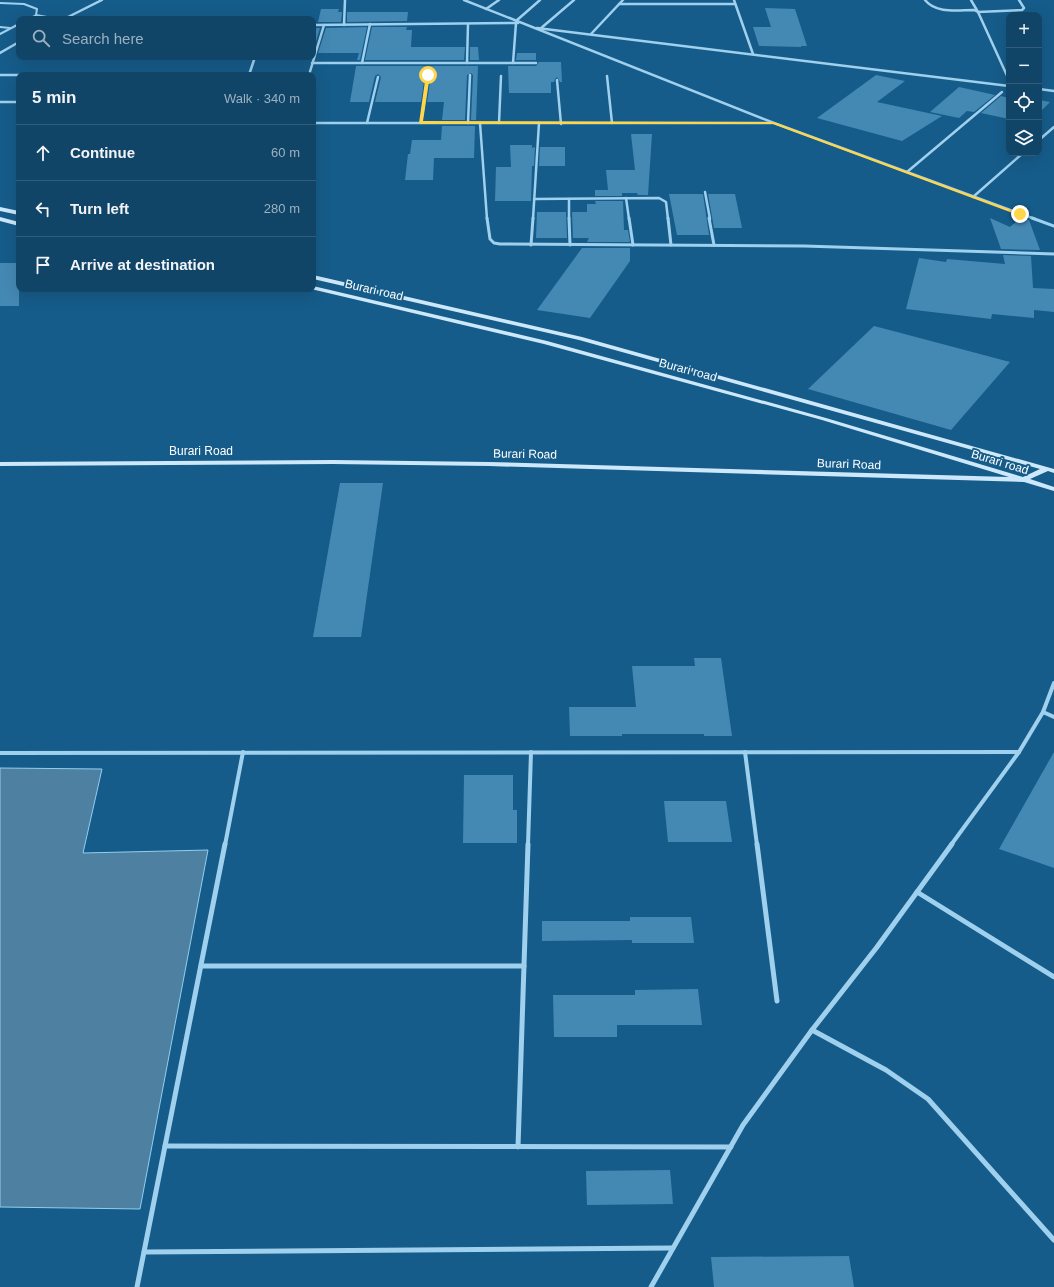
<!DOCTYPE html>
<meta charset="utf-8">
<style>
body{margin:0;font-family:Helvetica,sans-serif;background:#1e4f71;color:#f1f3f6}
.controls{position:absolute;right:12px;top:12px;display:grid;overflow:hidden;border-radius:8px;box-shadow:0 4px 16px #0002}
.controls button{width:36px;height:36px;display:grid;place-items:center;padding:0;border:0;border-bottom:1px solid #305d7c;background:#104568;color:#f1f3f6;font:20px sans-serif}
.stop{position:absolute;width:12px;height:12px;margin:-9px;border:3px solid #ffd54a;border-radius:50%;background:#fff}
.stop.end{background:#ffd54a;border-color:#fff;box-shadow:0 1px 4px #0008}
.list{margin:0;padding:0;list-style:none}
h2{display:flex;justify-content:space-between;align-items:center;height:52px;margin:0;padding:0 16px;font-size:17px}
h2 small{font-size:13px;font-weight:400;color:#9cb1c0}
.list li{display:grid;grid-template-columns:26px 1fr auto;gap:12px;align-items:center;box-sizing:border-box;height:56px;padding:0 16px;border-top:1px solid #305d7c}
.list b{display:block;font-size:15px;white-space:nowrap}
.list em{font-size:13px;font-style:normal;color:#9cb1c0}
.icon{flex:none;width:22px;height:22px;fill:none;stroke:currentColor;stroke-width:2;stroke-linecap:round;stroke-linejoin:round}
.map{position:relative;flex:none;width:1054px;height:1287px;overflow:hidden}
.search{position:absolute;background:#104568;box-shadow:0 4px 16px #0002;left:16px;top:16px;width:300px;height:44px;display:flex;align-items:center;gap:10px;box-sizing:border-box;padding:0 14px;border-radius:8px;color:#9cb1c0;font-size:15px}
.panel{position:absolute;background:#104568;box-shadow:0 4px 16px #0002;left:16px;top:72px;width:300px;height:220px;border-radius:8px}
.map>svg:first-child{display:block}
.water{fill:#4e81a1;stroke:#91cef1}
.building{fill:#4489b4}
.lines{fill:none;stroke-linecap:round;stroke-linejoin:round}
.lane{stroke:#9fd0ee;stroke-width:2}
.street-far3{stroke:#9fd0ee;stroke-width:2.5}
.street-far2{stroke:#9fd0ee;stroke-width:3}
.street-far1{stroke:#9fd0ee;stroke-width:4}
.street{stroke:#9fd0ee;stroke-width:5}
.secondary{fill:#cce8fa;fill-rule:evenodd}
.route{fill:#ffd54a}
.labels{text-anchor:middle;stroke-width:3.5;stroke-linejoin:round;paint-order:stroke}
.street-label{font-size:12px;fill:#fff;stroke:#165c8a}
</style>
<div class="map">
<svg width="1054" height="1287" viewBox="0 0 1054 1287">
<rect width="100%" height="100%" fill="#165c8a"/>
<polygon class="water" points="0,768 102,769 83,853 208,850 140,1209 0,1207"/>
<g class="building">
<polygon points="765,8 795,9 807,46 801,46 801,47 759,46 753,27 771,27"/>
<polygon points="321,9 339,9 338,12 342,12 341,22 318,22"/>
<polygon points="347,12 408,12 407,21 347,22"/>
<polygon points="367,27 360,60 357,60 359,53 318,53 326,28"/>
<polygon points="372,27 407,27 406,30 412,30 411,47 465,47 464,60 365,60"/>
<polygon points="317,28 320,28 313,52 313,29"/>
<polygon points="470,47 478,47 479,60 470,60"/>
<polygon points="517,53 536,53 536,60 516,60"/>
<polygon points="539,62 561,62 562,82 560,82 557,77 555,79 554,82 551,82 551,93 509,93 508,66 536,66"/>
<polygon points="356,66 478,66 476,120 471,120 473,75 471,73 467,75 465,120 442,120 444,102 427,102 431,75 429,72 425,75 421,102 375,102 381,77 378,74 375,76 369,102 350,102"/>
<polygon points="876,75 905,81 877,102 942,116 902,141 817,118"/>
<polygon points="959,87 995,95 974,112 967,111 959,118 930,112"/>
<polygon points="1001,96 1009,98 1009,119 981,113"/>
<polygon points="1039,100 1050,102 1039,113"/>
<polygon points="442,126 475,126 474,158 434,158 433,180 405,180 408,154 410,154 412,140 441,140"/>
<polygon points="631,134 652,134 648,195 638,195 637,193 622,193 622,196 595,196 595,190 608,190 606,170 635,170"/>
<polygon points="510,145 532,145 532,148 535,147 534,166 532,166 531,201 495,201 496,167 511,167"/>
<polygon points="540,147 565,147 565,166 539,166"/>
<polygon points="669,194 703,194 709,235 677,235"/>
<polygon points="708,194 735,194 742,228 714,228"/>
<polygon points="595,201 623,201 624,230 628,230 630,242 587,242 589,238 573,238 572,212 587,212 587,204 596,204"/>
<polygon points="537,212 566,212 567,238 536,238"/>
<polygon points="1022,217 1029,220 1040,250 1001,249 990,218 1010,227"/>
<polygon points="582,248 630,248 630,261 590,318 537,310"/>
<polygon points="1003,255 1031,256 1033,288 1054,289 1054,312 1034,310 1034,318 992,314 991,319 906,309 919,258 946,262 947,259 1005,264"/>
<rect x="0" y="263" width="19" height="43"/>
<polygon points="874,326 897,332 1010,362 951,430 808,389"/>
<polygon points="340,483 383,483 361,637 313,637"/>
<polygon points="694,658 721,658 732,736 704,736 704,734 622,734 622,736 570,736 569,707 636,707 632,666 695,666"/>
<polygon points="1054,752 1054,868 999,849"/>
<polygon points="464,775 513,775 513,810 517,810 517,843 463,843"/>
<polygon points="664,801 726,801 732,842 668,842"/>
<polygon points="630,917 691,917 694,943 632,943 632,940 542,941 542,921 630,921"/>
<polygon points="698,989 702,1025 617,1025 617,1037 554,1037 553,995 635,995 635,990"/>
<polygon points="670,1170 673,1204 587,1205 586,1171"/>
<polygon points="849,1256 854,1287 714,1287 711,1257"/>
</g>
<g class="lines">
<g class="lane">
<polyline points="0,3 24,4 37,9 36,15 29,19"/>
<polyline points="36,15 58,19"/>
<polyline points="0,27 10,28"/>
<polyline points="0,34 19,24"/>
</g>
<g class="street-far3">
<polyline points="464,0 774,123 1035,219"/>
<polyline points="734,0 753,54"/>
<path d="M925,0C936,14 958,10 974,10L978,12L1009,80"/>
<polyline points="971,0 978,12 1022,10 1024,8 1019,0"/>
<polyline points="619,4 735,4"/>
<polyline points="486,9 499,0"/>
<polyline points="64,19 102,0"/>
<polyline points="516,21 540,0"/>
<polyline points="313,25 518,23"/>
<polyline points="344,25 345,0"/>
<polyline points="537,28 1009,86"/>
<polyline points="540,29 574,0"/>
<polyline points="591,34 623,0"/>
<polyline points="0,53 19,42"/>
<polyline points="312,63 536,63"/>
<polyline points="362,63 370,24"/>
<polyline points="467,63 468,24"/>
<polyline points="513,63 516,23"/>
<polyline points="0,75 19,75"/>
<polyline points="249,75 255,57"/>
<polyline points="309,75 324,25"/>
<polyline points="607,76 612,123"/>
<polyline points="557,80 561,124"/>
<polyline points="1039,89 1054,91"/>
<polyline points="0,102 19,102"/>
<polyline points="313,123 772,123"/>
<polyline points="367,123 378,77"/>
<polyline points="421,123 428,75"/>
<polyline points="468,123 470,75"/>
<polyline points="480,123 487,219"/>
<polyline points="499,123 501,76"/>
<polyline points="1039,140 1054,127"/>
<polyline points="907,172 1002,92"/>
<polyline points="705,192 710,219"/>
<polyline points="973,197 1023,153"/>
<polyline points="626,198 629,219"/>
<polyline points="534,199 659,198 666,202 668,219"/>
<polyline points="569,199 569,219"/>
<polyline points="533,219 539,123"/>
</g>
<g class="street-far2">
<polyline points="487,218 490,239 494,243 500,244 804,246 1054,254"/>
<polyline points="569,218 570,245"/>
<polyline points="629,218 633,245"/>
<polyline points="668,218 671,245"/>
<polyline points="709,218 714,245"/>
<polyline points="1032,218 1054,226"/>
<polyline points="531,245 533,218"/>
</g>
<g class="street-far1">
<polyline points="1043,712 1054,717"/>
<polyline points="745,752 757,845"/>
<polyline points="0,753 1019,752"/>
<polyline points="225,845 243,752"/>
<polyline points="528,845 531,752"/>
<polyline points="951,845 1019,752 1043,712 1054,683"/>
</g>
<g class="street">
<polyline points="757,844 777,1001"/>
<polyline points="917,892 1054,977"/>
<polyline points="201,966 524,966"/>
<polyline points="812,1030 886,1070 928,1099 1054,1240"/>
<polyline points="165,1146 731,1147"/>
<polyline points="518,1147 528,844"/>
<polyline points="144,1252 673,1248"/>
<polyline points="137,1287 225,844"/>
<polyline points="651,1287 743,1125 812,1030 877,947 952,844"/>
</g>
<g class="secondary">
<polygon points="0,207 19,211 19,215 0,211"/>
<polygon points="0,217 19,222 19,226 0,221"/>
<polygon points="313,275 582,337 1054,469 1054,473 1048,471 1030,479 1054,487 1054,491 1024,482 489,466 333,464 0,466 0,462 333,460 489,462 1009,477 822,420 544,344 311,289 313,289 313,286 547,341 826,418 1023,477 1040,469 579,340 313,279"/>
</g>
</g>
<polygon class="route" points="426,74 430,75 423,121 774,122 1022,214 1018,215 773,124 421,124 419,123"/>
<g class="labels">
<g class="street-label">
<text transform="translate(374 290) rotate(13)" y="4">Burari road</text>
<text transform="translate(688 370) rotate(15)" y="4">Burari road</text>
<text x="201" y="455">Burari Road</text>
<text transform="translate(525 454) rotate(1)" y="4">Burari Road</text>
<text transform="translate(1000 462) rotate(17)" y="4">Burari road</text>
<text transform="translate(849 464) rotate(2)" y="4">Burari Road</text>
</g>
</g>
</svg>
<div class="controls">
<button>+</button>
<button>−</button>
<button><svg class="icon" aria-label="locate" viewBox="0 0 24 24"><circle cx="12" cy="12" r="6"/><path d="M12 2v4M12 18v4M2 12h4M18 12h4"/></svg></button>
<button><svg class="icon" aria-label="layers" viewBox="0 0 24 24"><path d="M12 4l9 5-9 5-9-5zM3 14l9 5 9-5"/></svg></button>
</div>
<div class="stop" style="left:428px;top:75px"></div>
<div class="stop end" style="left:1020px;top:214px"></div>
<div class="search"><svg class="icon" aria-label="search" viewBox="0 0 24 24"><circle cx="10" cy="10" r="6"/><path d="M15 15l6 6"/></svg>Search here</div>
<section class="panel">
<h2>5 min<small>Walk · 340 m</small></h2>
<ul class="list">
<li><svg class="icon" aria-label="ahead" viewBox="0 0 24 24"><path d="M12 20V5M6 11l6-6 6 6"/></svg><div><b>Continue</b></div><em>60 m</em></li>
<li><svg class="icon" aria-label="left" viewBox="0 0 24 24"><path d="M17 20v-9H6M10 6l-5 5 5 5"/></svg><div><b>Turn left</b></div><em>280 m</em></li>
<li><svg class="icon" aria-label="arrive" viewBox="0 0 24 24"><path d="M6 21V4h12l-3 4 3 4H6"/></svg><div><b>Arrive at destination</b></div></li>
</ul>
</section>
</div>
